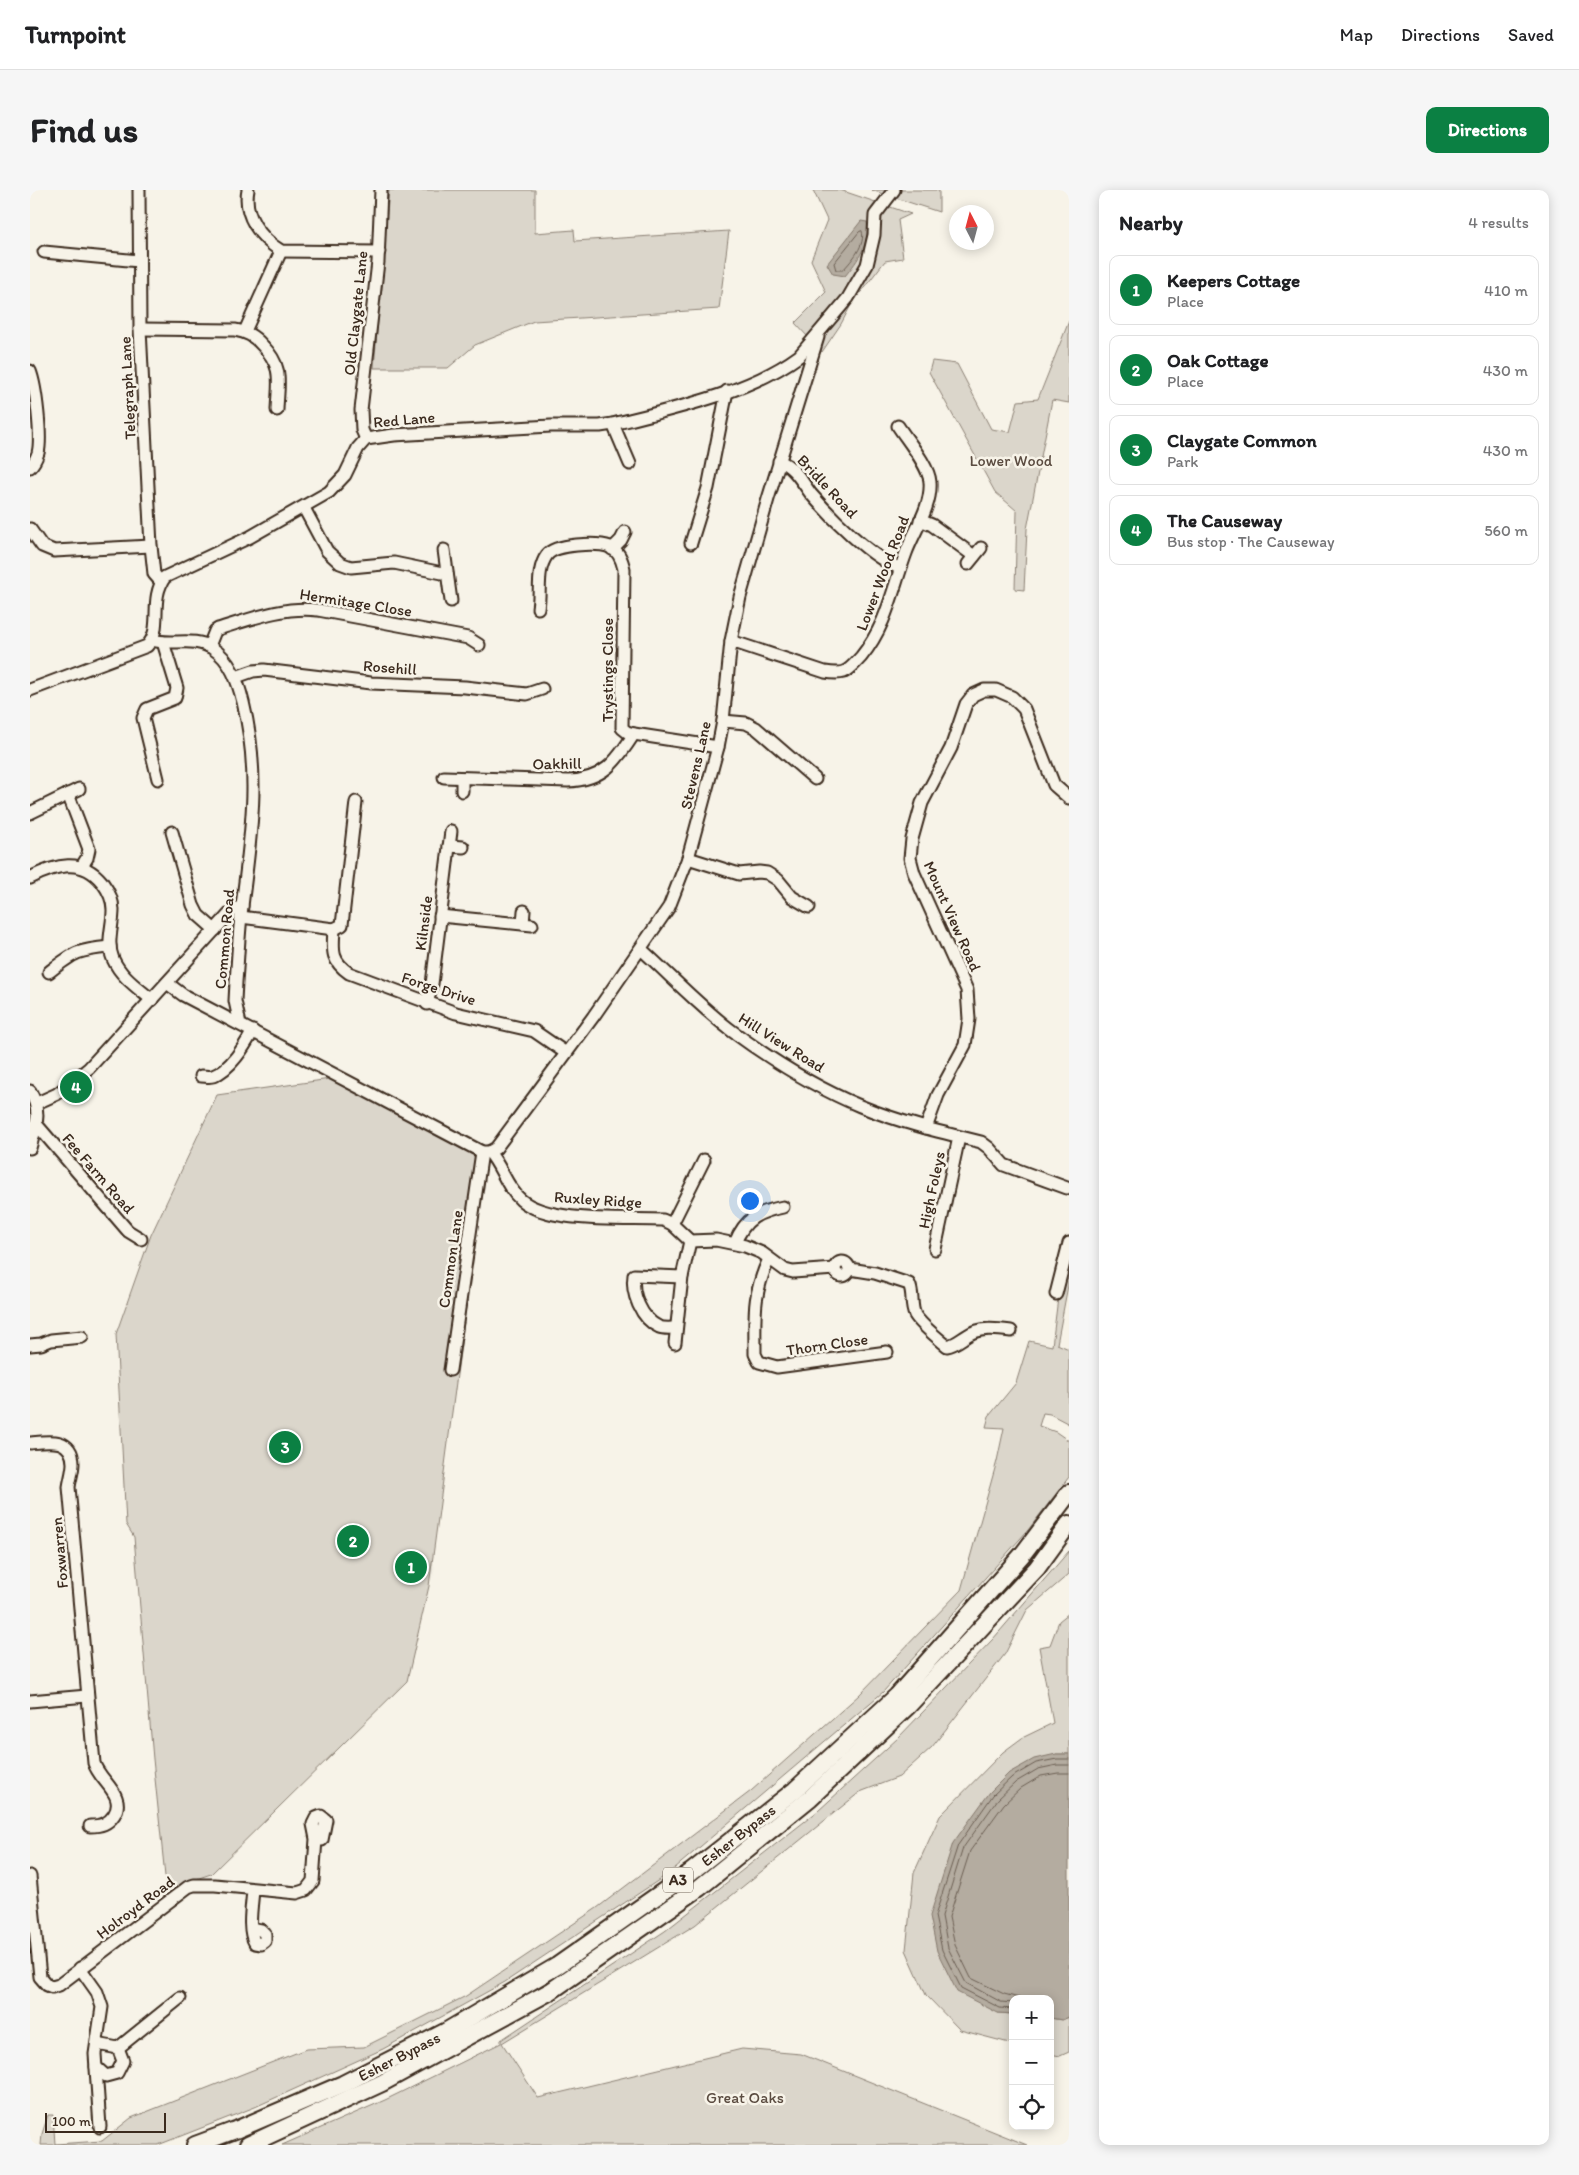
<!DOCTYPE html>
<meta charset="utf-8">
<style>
body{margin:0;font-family:Itim,sans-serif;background:#f6f6f6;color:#202124}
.controls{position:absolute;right:15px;bottom:15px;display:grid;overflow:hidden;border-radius:10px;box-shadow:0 2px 12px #0003}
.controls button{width:45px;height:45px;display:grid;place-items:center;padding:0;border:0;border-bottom:1px solid #e0e0e0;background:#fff;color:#202124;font:25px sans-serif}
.compass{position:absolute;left:919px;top:15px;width:45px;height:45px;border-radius:50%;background:#fff;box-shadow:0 2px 12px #0003;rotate:354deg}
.scale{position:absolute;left:15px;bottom:12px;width:121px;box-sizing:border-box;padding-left:5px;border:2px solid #3b2a1e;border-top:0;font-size:14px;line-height:18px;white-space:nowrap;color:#3b2a1e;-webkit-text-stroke:4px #f7f3e8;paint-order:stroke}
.you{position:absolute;left:719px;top:1010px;width:18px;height:18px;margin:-12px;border:4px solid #fff;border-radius:50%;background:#1a73e8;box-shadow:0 0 0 8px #1a73e833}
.badge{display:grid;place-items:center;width:32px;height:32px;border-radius:50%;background:#0b8043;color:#fff;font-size:16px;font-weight:700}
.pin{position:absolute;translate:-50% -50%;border:2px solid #fff;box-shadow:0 1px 5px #0006}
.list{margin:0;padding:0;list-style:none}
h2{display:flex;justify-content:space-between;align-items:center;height:65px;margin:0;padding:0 20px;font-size:21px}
h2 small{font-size:16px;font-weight:400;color:#757577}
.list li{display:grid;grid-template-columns:32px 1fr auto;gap:15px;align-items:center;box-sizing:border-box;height:70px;margin:0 10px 10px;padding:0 10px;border:1px solid #e0e0e0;border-radius:10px}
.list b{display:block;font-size:19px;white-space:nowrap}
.list p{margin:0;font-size:16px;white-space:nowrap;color:#757577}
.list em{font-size:16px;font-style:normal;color:#757577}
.icon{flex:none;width:28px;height:28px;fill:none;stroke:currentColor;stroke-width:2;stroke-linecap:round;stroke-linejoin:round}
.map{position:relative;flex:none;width:1039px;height:1955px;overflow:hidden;border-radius:10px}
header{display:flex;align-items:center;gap:30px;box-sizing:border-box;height:70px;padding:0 25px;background:#fff;border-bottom:1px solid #e0e0e0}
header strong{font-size:24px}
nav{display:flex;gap:28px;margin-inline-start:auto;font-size:18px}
.intro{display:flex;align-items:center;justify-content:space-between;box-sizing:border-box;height:120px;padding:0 30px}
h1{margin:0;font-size:35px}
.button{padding:12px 22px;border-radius:10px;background:#0b8043;color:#fff;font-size:18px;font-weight:700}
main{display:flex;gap:30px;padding:0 30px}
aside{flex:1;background:#fff;border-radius:10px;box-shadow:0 2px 12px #0003}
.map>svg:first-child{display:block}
.green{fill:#dbd6cb;stroke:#8b8074}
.water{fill:#b4aca0;stroke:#84786c}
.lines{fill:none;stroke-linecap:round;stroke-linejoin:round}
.shore{stroke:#6b5e52;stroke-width:1}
.minor-casing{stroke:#3b2a1e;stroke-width:15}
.highway-casing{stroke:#3b2a1e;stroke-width:20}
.minor{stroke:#f7f3e8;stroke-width:11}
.highway{stroke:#f7f3e8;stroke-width:16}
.labels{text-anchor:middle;stroke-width:5;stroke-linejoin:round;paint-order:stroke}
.shield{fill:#f7f3e8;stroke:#73665b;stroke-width:1}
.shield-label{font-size:15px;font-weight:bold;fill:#3b2a1e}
.street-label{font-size:16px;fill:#3b2a1e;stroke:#f7f3e8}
.park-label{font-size:16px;fill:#5b4c41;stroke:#f7f3e8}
</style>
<header>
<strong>Turnpoint</strong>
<nav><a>Map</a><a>Directions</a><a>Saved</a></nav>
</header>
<div class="intro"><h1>Find us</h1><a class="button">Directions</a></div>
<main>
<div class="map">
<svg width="1039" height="1955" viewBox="0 0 1039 1955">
<rect width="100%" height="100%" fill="#f7f3e8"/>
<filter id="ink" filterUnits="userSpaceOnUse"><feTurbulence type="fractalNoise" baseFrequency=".02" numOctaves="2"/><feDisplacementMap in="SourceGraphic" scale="10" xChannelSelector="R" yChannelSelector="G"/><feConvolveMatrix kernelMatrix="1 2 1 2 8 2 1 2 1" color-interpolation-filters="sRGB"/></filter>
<g filter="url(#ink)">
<g class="green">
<polygon points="359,0 505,0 505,43 544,40 545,51 699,41 689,119 504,131 445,155 418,178 344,178"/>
<polygon points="783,0 810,0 881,24 868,30 873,68 855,71 821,115 811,134 792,162 765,133 796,102 781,70 797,30"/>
<polygon points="841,0 909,0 909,22"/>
<polygon points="1039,131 1039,213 1022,210 997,339 994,400 985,399 987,321 965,302 899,182 902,171 927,174 961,239 980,242 988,211 1008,209"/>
<polygon points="300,889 453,970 448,1026 399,1396 377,1491 181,1684 157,1692 137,1706 123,1569 104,1347 96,1334 86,1144 121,1045 187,905"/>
<polygon points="1031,1084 1039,1090 1027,1154 1039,1159 1039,1234 1020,1224 1013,1223 1009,1236 1026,1242 1039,1251 1039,1287 998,1340 853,1502 638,1684 475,1792 353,1859 225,1917 128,1955 11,1955 12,1944 18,1925 23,1925 25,1954 72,1951 101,1928 276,1859 334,1857 436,1806 567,1718 721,1601 829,1505 931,1400 967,1271 974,1238 956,1237 959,1226 986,1193 999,1151 1022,1156"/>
<polygon points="1039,1361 1039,1384 997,1420 975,1464 902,1557 869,1587 830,1602 665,1735 472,1853 508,1908 712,1859 771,1864 997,1955 252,1955 355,1910 471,1853 471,1850 635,1741 788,1621 868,1548 963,1449"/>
<polygon points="1039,1423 1039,1564 1026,1564 968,1823 983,1824 983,1854 930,1840 896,1805 876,1760 884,1683 910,1626 973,1562 992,1548 1023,1533 1009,1457 1020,1455 1029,1431"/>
<polygon points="1039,1827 1039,1862 1030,1866 1020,1864 1020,1828 1032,1830"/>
</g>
<g class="water">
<path d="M831,31L837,32C839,55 829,69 815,86L803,84L797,74Z"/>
<polygon points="1026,1564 1039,1564 1039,1827 1032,1830 1020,1828 1020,1809 983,1809 983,1824 968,1823 927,1802 907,1761 900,1726 923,1653 960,1602 979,1583 1004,1569"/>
</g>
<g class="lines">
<g class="shore">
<path d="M832,41C836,55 822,70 813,80H806L804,73L829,42Z"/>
<polyline points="993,1809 974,1804 941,1788 925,1755 919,1727 940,1661 974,1614 991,1598 1011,1586 1028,1583 1039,1583"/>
<polyline points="983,1813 971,1812 936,1793 918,1758 912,1726 933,1658 968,1609 986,1592 1008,1579 1027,1575 1039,1575"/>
<polyline points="983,1819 970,1818 931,1798 912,1760 905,1726 928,1655 963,1605 982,1587 1006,1573 1027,1569 1039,1569"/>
</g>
<g class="minor-casing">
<g id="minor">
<polyline points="109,0 110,139 121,356 124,384 131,392"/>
<path d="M218,0C213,25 230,48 251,61L349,62"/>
<polyline points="14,62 109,71"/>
<path d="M110,139L205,140C217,142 224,146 232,155C254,177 248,192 247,220"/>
<polyline points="215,141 251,61"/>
<path d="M0,181C6,196 12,248 8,263C6,269 4,273 0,277"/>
<polyline points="583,234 600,274"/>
<polyline points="336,249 332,240 331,220 348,72 351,0"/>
<path d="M749,271C764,276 772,292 781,304C800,326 843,370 870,378"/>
<polyline points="274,318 297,361 310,373 321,377 364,373 417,384"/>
<polyline points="890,330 902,335 944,366"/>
<polyline points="0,339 12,356 24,361 121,356"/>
<polyline points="661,353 678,298 697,201"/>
<polyline points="582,359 591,350 595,342"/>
<polyline points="414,360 421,411"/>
<polyline points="938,374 951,358"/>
<path d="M508,418C511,401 506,380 517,365C525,354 567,352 580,357C589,361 592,370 594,379L592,538L597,542L604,544L688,557"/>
<path d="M122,450C141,456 164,446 182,458C201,470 208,492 213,512C231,585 221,643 212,716C209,741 208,767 206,792L205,811L210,834"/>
<path d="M701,451L795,482C801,483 808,484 814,482C821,479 826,472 831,467C857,435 862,401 876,363C884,341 902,316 900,292C899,276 877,250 868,236"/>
<path d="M179,456L185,441L188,439C221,429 253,416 288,420L438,448L449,455"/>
<polyline points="206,487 223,481 234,480 341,493 435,497 497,504 512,499"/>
<path d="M0,500L117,456C134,438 118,410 135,387L220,347L299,302L315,285L328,258L336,249L364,245L521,236H570L583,234C643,219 719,203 769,166L818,108L837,75L844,45L845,25L864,0"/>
<polyline points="693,531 716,533 726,538 785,589"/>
<path d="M414,587L538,591C573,590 586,572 604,544"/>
<polyline points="128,589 113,528 117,519 145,508 147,498 133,452"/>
<polyline points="432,601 432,589"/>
<polyline points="38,604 59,659 57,668 52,676"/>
<polyline points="0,623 49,599"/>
<polyline points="142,642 163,715 168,725 185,740"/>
<polyline points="419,656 433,657"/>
<polyline points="658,668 709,684 729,682 737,683 748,690 762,707 779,717"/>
<path d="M0,688C25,675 52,667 72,692C78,700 83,709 83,720C83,737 76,752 83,769C91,787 108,798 122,810"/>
<polyline points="410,726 502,735"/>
<polyline points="211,727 304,739 312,735 326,612"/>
<polyline points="493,734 494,721"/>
<path d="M304,739C303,759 300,770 319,783L426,823L504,841L536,863"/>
<path d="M611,759C641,786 670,817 702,841C740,869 787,898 830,916C869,932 910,942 951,952L959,958L974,975L1037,998"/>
<path d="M19,782C45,762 47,760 80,757"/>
<polyline points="137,793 153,805 452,962 459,962"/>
<polyline points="397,814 402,794 421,641"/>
<path d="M171,886C175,886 180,887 183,886C201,879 214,857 223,841"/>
<path d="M0,901C12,922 6,936 0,958"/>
<polyline points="7,913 27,904 59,878 202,721 212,716"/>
<polyline points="7,935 98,1041 111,1049"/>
<polyline points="896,938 908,905 935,855 939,829 937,800 884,683 880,668 882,649 892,613 921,558 936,514 943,505 954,500 966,500 982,507 994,519 1024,595 1039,608"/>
<polyline points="459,962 466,958 563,827 639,717 658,668 688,557 693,531 701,451 710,407 738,309 788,147"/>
<path d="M459,962C472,977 476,997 491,1010C519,1034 596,1028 633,1030L642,1034L660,1051L686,1050L715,1056L732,1063L755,1080L763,1082L805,1079"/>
<polyline points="642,1034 674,970"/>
<path d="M705,1053C715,1028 728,1022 753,1017"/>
<polyline points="905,1059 929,947"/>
<path d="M739,1069C722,1106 725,1125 725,1164L729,1172L747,1177L857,1162"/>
<circle cx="812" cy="1079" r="7"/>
<path d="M820,1079L845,1083L879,1094C884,1103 880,1115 885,1125C891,1135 908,1148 917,1156C925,1155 931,1149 938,1145C950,1137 967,1139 981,1141"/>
<polyline points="1026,1104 1039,1053"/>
<path d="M646,1138C641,1138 634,1139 629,1137C611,1129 601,1103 604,1085L652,1087"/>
<polyline points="645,1153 652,1087 660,1051"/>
<polyline points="0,1155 11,1154 21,1150 52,1147"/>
<polyline points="420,1180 452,962"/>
<path d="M0,1253C19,1251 42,1247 43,1273C43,1281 40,1289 39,1297L64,1573C69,1591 97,1605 84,1625C78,1634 71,1636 60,1636"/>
<polyline points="0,1511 57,1506"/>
<polyline points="0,1686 10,1787 17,1795 22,1797 29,1795 158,1697 164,1695 185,1695 267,1703 276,1700 283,1691 286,1649 283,1634 286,1628 291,1626 296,1630 292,1650"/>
<path d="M221,1738L231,1740L235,1744V1751L231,1754L225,1753C217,1740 222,1715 223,1700"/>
<polyline points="50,1778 67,1802 72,1817 65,1864 70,1937"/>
<polyline points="67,1854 88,1858 150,1808"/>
<polyline points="66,1877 76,1886 87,1883 93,1871 88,1858"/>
</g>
</g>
<g class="highway-casing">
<g id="highway">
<polyline points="165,1955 208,1939 313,1894 415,1842 527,1776 661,1682 765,1600 867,1506 992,1365 1039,1303"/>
<polyline points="218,1955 352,1893 521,1801 669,1698 780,1608 878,1516 1007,1378 1039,1334"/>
</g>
</g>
<use href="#minor" class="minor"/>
<use href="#highway" class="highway"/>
</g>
</g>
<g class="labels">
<rect class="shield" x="633" y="1677.5" width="30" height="25" rx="4"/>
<g class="shield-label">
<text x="648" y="1695">A3</text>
</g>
<g class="street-label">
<text transform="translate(325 123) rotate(-84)" y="6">Old Claygate Lane</text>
<text transform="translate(97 198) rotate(-93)" y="6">Telegraph Lane</text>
<text transform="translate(374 229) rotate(-5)" y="6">Red Lane</text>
<text transform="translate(798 296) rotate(47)" y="6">Bridle Road</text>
<text transform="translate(852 383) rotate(-69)" y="6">Lower Wood Road</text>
<text transform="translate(326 412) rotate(9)" y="6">Hermitage Close</text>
<text transform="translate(360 477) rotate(4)" y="6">Rosehill</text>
<text transform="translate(577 480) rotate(-90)" y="6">Trystings Close</text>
<text transform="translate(527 573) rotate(-1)" y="6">Oakhill</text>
<text transform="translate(665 575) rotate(-77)" y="6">Stevens Lane</text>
<text transform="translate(923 726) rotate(66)" y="6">Mount View Road</text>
<text transform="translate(393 733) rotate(-83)" y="6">Kilnside</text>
<text transform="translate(194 749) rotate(-85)" y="6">Common Road</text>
<text transform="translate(409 798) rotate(18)" y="6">Forge Drive</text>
<text transform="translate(752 852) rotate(32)" y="6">Hill View Road</text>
<text transform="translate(69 983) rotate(49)" y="6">Fee Farm Road</text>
<text transform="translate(901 1000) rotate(-78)" y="6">High Foleys</text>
<text transform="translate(568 1009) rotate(4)" y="6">Ruxley Ridge</text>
<text transform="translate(420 1069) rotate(-82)" y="6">Common Lane</text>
<text transform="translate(797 1154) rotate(-8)" y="6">Thorn Close</text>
<text transform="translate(29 1363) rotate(-95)" y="6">Foxwarren</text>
<text transform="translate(708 1645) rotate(-38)" y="6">Esher Bypass</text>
<text transform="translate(105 1717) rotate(-37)" y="6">Holroyd Road</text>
<text transform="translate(369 1866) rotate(-27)" y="6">Esher Bypass</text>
</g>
<g class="park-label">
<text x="981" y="276">Lower Wood</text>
<text x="715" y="1913">Great Oaks</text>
</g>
</g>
</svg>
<div class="controls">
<button>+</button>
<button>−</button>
<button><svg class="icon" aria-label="locate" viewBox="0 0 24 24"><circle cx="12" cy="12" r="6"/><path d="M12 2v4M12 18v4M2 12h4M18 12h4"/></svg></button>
</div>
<svg class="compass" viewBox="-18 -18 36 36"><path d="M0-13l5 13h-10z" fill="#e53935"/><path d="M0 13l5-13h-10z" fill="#757577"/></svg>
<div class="scale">100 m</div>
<div class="you"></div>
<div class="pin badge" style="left:381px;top:1377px">1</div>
<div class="pin badge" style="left:323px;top:1351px">2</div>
<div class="pin badge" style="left:255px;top:1257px">3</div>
<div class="pin badge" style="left:46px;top:897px">4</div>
</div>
<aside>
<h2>Nearby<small>4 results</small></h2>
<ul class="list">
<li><span class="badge">1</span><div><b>Keepers Cottage</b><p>Place</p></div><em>410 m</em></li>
<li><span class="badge">2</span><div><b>Oak Cottage</b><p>Place</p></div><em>430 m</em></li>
<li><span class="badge">3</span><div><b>Claygate Common</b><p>Park</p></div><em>430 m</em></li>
<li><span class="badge">4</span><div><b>The Causeway</b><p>Bus stop · The Causeway</p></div><em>560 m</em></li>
</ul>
</aside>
</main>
